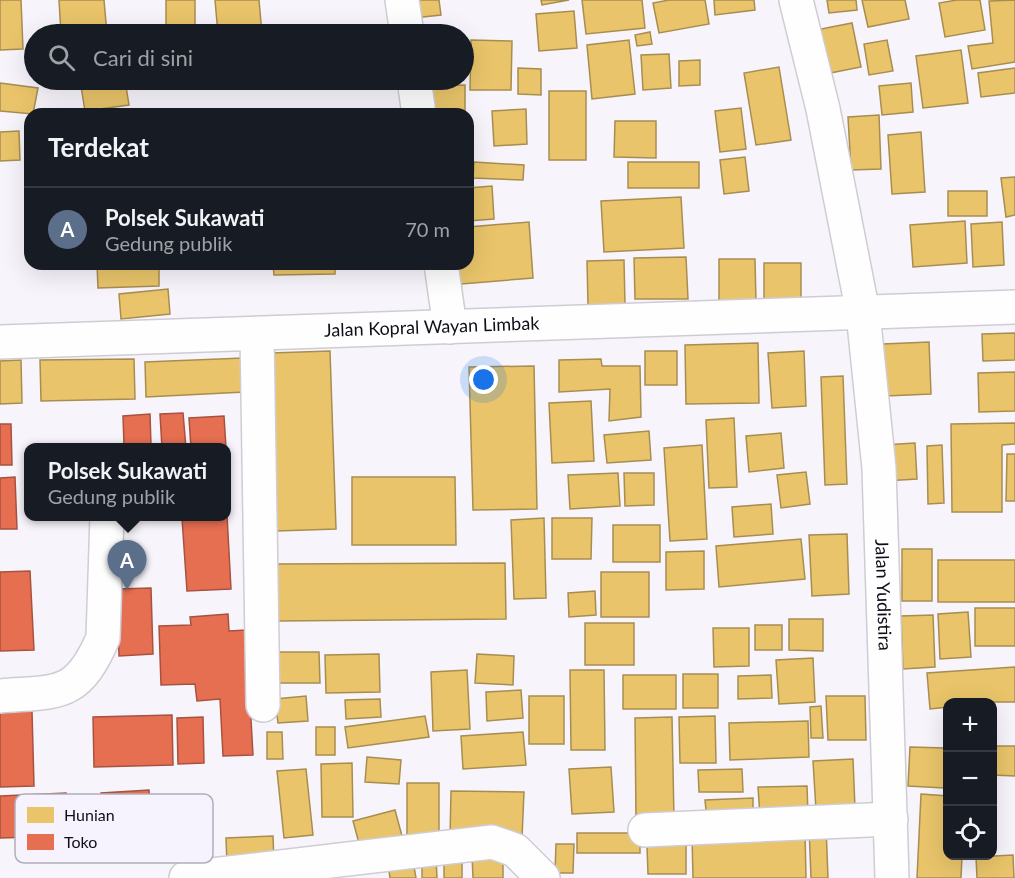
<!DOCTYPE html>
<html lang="id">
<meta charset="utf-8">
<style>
body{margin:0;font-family:Lato,sans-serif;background:#242831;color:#f1f3f6}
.controls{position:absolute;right:18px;bottom:18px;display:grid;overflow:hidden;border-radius:12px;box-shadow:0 6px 24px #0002}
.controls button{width:54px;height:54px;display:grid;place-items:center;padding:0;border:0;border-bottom:2px solid #363941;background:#171b24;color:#f1f3f6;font:30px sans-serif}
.you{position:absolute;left:484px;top:380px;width:21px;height:21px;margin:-15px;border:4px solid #fff;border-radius:50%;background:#1a73e8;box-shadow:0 0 0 9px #1a73e833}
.badge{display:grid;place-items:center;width:39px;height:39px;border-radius:50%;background:#0f766e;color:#fff;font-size:20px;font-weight:700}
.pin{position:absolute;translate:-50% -50px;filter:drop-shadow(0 2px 3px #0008)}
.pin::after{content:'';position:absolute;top:32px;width:21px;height:18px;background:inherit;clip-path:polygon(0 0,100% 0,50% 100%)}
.popup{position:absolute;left:24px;top:443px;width:207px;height:78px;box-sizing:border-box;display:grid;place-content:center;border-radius:12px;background:#171b24;filter:drop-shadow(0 2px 4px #0005);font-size:20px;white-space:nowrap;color:#9ea1a6}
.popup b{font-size:22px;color:#f1f3f6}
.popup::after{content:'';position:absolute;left:50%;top:100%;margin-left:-12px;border:12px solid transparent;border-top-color:#171b24}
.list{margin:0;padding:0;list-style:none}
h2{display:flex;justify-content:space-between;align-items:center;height:78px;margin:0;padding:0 24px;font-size:26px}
h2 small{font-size:20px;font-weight:400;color:#9ea1a6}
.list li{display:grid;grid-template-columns:39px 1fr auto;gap:18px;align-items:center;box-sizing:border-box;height:84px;padding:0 24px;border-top:2px solid #363941}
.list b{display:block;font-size:22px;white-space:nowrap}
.list p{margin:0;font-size:20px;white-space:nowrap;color:#9ea1a6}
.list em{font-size:20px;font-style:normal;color:#9ea1a6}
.icon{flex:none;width:33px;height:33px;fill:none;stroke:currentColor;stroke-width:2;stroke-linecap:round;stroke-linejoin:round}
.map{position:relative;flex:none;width:1015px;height:878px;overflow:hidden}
.search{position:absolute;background:#171b24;box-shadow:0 6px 24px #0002;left:24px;top:24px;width:450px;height:66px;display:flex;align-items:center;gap:15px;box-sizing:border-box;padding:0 21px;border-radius:33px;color:#9ea1a6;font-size:22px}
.panel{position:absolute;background:#171b24;box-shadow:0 6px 24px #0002;left:24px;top:108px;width:450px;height:162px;border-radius:18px}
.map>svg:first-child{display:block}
.homes{fill:#e9c46a;stroke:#a88d51;stroke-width:1.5}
.shops{fill:#e76f51;stroke:#a75240;stroke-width:1.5}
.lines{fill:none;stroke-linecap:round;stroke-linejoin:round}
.minor-casing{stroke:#cfccd4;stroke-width:36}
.minor{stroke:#fefefe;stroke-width:33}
.labels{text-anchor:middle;stroke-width:6;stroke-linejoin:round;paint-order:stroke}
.street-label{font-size:18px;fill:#110d17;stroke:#f6f2fe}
.key{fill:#f6f2fe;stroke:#b1adb9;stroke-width:1.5}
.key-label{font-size:16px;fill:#110d17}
</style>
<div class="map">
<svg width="1015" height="878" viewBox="0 0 1015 878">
<rect width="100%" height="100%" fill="#f7f5fb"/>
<g class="homes">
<polygon points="0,0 21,0 23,49 0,50"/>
<polygon points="59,0 104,0 107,34 61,34"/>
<rect x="166" y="0" width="29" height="25"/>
<polygon points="215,0 259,0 262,34 218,34"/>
<polygon points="411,0 439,0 441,15 414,18"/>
<polygon points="541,0 569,0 542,5"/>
<polygon points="582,0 642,0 645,28 586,34"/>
<polygon points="669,0 705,0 709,24 659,33 653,3"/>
<polygon points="714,0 754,0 755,10 715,15"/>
<polygon points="827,0 856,0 857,10 829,13"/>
<polygon points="862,0 905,0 909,19 868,27"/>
<polygon points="957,0 980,0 985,30 945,37 939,3"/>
<polygon points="1015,0 1015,62 972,69 968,46 993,43 989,1"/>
<polygon points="574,11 577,48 539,51 536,14"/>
<polygon points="852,23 861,67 825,74 816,30"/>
<polygon points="370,30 395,31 395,34 370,34"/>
<polygon points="650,32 652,44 637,46 635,35"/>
<polygon points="471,40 512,41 511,90 470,90"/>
<polygon points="629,40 635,94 592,99 587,45"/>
<polygon points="887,40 893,71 869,75 864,44"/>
<polygon points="961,50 968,103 923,108 916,56"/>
<polygon points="669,54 671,88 643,90 641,55"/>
<polygon points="700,60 700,85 679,86 679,61"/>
<polygon points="779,67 791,140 756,145 744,73"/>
<polygon points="518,68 541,69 541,95 518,94"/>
<polygon points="1015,68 1015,93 981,97 978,73"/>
<polygon points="80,80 125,80 129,105 85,111"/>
<polygon points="222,80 266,80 267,84 223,88"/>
<polygon points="0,83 38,88 33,114 0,111"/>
<polygon points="911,83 913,112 882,115 879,86"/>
<polygon points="465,85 465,114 432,114 431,86"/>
<rect x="549" y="91" width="37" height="69"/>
<polygon points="741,108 746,149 720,152 715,111"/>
<polygon points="526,109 527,144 494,146 492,111"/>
<polygon points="879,115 881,169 851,170 848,117"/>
<polygon points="615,121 656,121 656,158 614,157"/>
<polygon points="19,131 20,160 0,161 0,132"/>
<polygon points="921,132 925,192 892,194 888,135"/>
<polygon points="745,157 749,191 724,194 720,160"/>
<polygon points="474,162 524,165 523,180 473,178"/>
<rect x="628" y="162" width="71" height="26"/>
<polygon points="1015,177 1015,215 1006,217 1001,178"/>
<polygon points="492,186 494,219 468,221 468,188"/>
<rect x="948" y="191" width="39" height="25"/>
<polygon points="681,197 684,248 604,252 601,201"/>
<polygon points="965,221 967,263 913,267 910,225"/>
<polygon points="529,222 533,278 449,285 447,264 468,264 468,227"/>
<polygon points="1002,222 1004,265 973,267 971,224"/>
<polygon points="686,257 688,299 635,299 634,258"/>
<polygon points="719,259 755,259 756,303 719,304"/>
<polygon points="624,260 625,304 588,305 587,261"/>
<rect x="764" y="263" width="37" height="36"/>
<polygon points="97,264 159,264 159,286 98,288"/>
<polygon points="273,264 335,264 335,274 274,275"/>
<polygon points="168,289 170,314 121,319 119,294"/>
<polygon points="1015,333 1015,360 983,361 982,334"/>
<polygon points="929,342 931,394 886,396 883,344"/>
<polygon points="758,343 759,403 686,404 685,345"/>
<polygon points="330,351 336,529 277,531 271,353"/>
<rect x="645" y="351" width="32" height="34"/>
<polygon points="804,351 806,406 772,408 768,353"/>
<polygon points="243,358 245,392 146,397 145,362"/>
<polygon points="134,359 135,399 41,401 40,360"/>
<polygon points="601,359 602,366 640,366 641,417 609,421 610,389 559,392 559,360"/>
<polygon points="21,360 22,403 0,404 0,361"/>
<polygon points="534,366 537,509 473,510 469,367"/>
<polygon points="1015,372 1015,411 979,412 978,373"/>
<polygon points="843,376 847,484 825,485 821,377"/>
<polygon points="591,401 594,461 552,463 549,403"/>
<polygon points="734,418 737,487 709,488 706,420"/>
<polygon points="1015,423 1015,444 1002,445 1002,512 952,512 951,424"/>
<polygon points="649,431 651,460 607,463 604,435"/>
<polygon points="781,433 784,468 749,472 746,436"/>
<polygon points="915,443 917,479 885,481 883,445"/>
<polygon points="702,445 707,539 670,541 664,448"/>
<polygon points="942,445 944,503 928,504 927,446"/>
<polygon points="1007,454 1015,454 1015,501 1006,501"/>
<polygon points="806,472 810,504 781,508 777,475"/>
<polygon points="618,473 620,506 570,509 568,475"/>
<polygon points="624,473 654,473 654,505 625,506"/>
<polygon points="352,477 455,477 456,545 352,545"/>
<polygon points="771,504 773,534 734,537 732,507"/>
<polygon points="544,518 546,598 514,599 511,520"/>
<polygon points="552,518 592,518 591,559 552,559"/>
<rect x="613" y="525" width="47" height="37"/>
<polygon points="847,534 849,594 812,596 809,535"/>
<polygon points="801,539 805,579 719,587 716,546"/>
<rect x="902" y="549" width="30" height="52"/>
<polygon points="704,551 704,589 666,590 666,552"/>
<rect x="938" y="560" width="77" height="42"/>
<polygon points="505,563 506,619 277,621 276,564"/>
<rect x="601" y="572" width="48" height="45"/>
<polygon points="595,591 596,615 569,617 568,593"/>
<rect x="975" y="608" width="40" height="38"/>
<polygon points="968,612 971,657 940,659 938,614"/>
<polygon points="933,615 935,667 903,669 901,616"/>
<polygon points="789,619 823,619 823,651 789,650"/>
<rect x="585" y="623" width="49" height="42"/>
<rect x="755" y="625" width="27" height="25"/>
<polygon points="713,628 749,628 749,666 714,667"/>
<polygon points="278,652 319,652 320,683 279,683"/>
<polygon points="379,654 380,692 326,693 325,655"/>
<polygon points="477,654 514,656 513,685 475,683"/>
<polygon points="813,658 815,702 779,704 776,660"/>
<polygon points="1015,667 1015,702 948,702 948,707 930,709 927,673"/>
<polygon points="467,670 470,729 433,731 431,672"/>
<polygon points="570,670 604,670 605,750 571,750"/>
<rect x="683" y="674" width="35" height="34"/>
<rect x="623" y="675" width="53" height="34"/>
<polygon points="771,675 772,698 738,699 738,676"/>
<polygon points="521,690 523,718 487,721 486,692"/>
<polygon points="306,696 308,721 278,723 275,699"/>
<rect x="529" y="696" width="35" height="48"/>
<polygon points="826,696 865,696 866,740 828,740"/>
<polygon points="380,699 381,717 346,719 345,700"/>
<polygon points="821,706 823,738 811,738 810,707"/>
<polygon points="425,716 429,737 348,748 345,727"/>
<polygon points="715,716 716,763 680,763 679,717"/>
<polygon points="672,717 674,819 636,819 635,718"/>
<polygon points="808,721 809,757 730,760 729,723"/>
<rect x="316" y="727" width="19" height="28"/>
<polygon points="267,732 282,732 283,759 267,759"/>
<polygon points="523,732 526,765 463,769 461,736"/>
<polygon points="992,746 1015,746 1015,776 992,775"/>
<polygon points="910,747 945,748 944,788 908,786"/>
<polygon points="367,757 401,760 399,784 365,782"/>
<polygon points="853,759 855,808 816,810 813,761"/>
<polygon points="352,763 353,817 322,817 321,764"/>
<polygon points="611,767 614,812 572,814 569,769"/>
<polygon points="306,769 313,835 284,838 277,771"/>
<polygon points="742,769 743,792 699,792 698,770"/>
<rect x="407" y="783" width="32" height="54"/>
<polygon points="807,786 808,815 760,817 758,787"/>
<polygon points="451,791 524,792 522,838 450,837"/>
<polygon points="921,794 948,796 948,856 962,856 961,878 917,878"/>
<polygon points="753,798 753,819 707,821 705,800"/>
<polygon points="395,810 402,836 360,847 353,821"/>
<polygon points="809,826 826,826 828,878 811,878"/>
<rect x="577" y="833" width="63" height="20"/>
<polygon points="805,833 806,878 693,878 692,836"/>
<polygon points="273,836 274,863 227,865 226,838"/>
<polygon points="556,844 574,844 573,873 555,873"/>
<polygon points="686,845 686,874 648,874 647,846"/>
<rect x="444" y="855" width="18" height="23"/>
<polygon points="472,855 503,855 503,878 473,878"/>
<polygon points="1013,855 1014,878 977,878 976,857"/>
<polygon points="436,858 437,878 422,878 422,859"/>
<polygon points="413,861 416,878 390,878 388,864"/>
</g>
<g class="shops">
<polygon points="183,413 186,448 162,448 160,414"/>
<polygon points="150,414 151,445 124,445 123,416"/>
<polygon points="224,416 226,448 191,448 189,418"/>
<polygon points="0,424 11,424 12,465 0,465"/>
<polygon points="15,477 17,529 0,529 0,478"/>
<polygon points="227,515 231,589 187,591 182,518"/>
<polygon points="30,571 34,650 0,651 0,572"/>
<polygon points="151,588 153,654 119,656 117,589"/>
<polygon points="228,614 229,631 246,630 253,755 223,756 220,699 197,701 195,684 161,685 159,626 191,625 190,617"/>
<polygon points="32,711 34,786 0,787 0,712"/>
<polygon points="172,715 173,765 94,767 93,717"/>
<polygon points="203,717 204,763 178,764 177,718"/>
<polygon points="149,790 152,838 104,841 101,793"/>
<polygon points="66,793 68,836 0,838 0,796"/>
<polygon points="95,802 97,842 76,843 74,803"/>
</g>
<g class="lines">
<g class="minor-casing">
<g id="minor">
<polyline points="402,0 407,34"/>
<path id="s1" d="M796,0L823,109L863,313L879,468L892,878"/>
<polyline points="414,80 419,114"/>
<polyline points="441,264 450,327"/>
<polyline points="257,334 263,705"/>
<path id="s2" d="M0,342L1015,307"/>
<path d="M0,696C59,691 77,698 103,638L107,516"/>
<polyline points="645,830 891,819"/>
<polyline points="186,878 492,842 515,850 543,878"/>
</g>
</g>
<use href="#minor" class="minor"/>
</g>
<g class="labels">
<g class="street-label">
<text dy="6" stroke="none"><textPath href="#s2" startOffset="432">Jalan Kopral Wayan Limbak</textPath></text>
<text dy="6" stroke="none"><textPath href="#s1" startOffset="603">Jalan Yudistira</textPath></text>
</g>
</g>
<rect x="15" y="794" width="198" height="69" rx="9" class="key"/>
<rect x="27" y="807" width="27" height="16" fill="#e9c46a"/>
<rect x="27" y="834" width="27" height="16" fill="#e76f51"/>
<g class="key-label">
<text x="64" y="821">Hunian</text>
<text x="64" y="848">Toko</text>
</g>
</svg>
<div class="controls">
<button>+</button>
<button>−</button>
<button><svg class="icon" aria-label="locate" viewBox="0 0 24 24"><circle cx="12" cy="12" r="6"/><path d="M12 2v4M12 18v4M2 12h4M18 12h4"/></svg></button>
</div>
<div class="you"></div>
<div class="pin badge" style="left:127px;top:590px;background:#5c6f8a">A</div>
<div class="popup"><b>Polsek Sukawati</b>Gedung publik</div>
<div class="search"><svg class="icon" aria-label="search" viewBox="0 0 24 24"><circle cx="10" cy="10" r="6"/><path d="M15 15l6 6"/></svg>Cari di sini</div>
<section class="panel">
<h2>Terdekat<small></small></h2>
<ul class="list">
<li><span class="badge" style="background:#5c6f8a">A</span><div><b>Polsek Sukawati</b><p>Gedung publik</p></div><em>70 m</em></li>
</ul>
</section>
</div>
